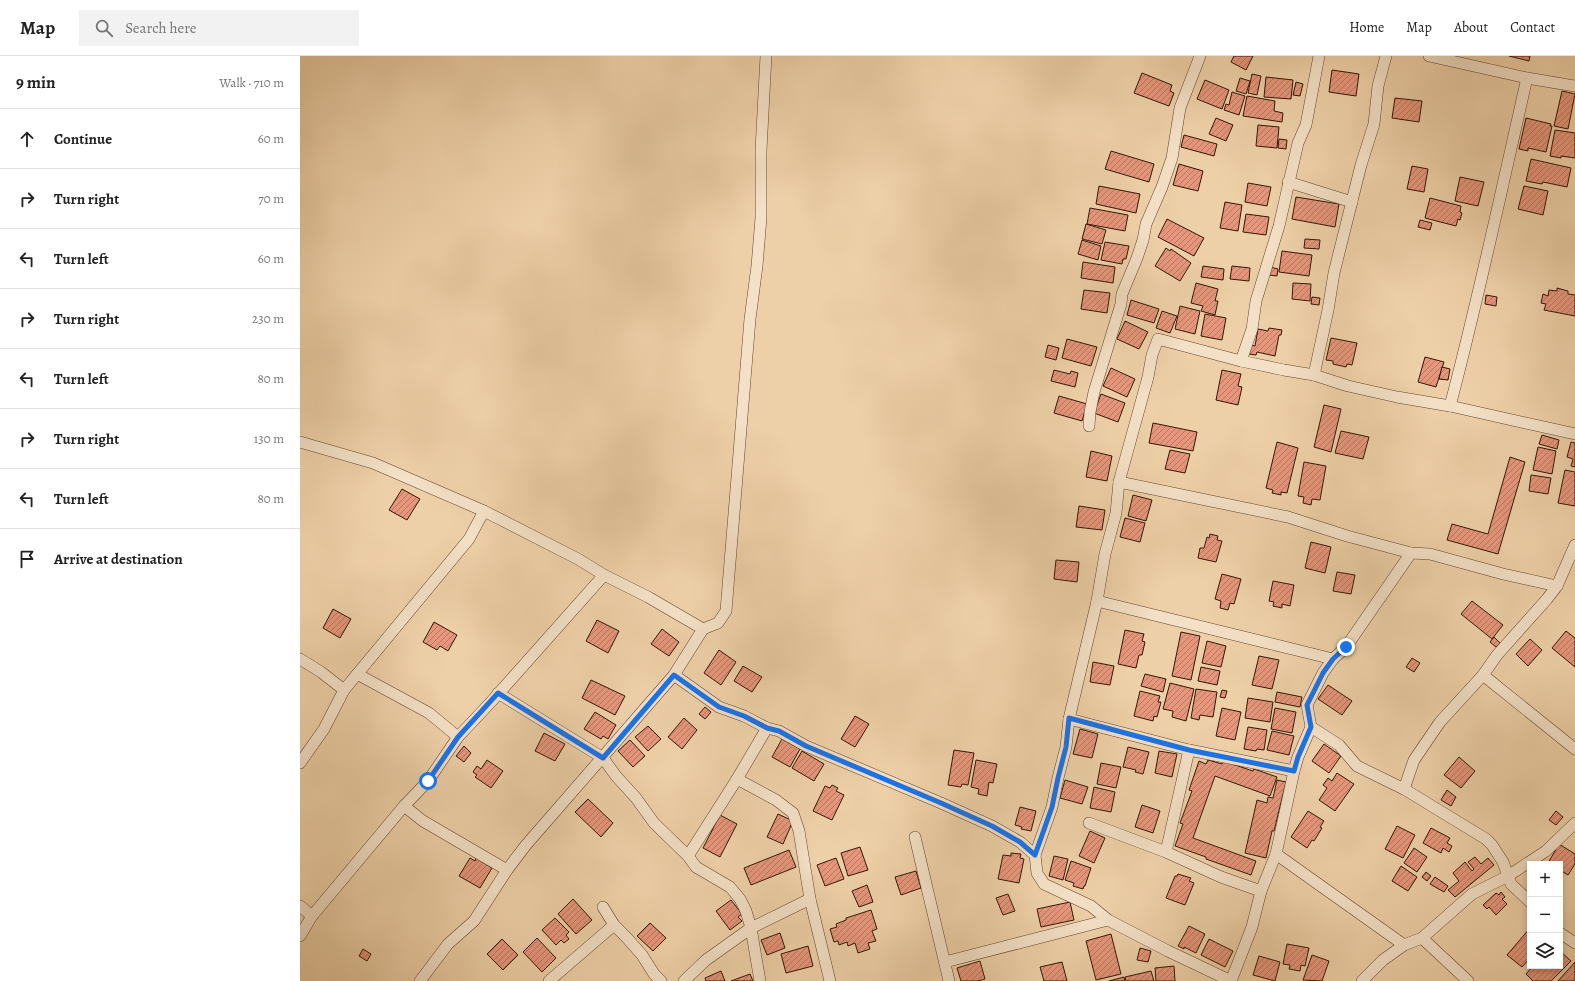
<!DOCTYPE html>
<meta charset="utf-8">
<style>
body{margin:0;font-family:Alegreya,serif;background:#f2f2f2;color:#222}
.controls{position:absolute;right:12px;bottom:12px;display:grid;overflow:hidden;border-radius:0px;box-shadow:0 2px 6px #0003}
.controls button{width:36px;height:36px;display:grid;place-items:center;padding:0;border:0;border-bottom:1px solid #e0e0e0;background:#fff;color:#222;font:20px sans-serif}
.stop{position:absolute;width:12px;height:12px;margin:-9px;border:3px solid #1a73e8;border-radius:50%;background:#fff}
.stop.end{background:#1a73e8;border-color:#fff;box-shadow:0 1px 4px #0008}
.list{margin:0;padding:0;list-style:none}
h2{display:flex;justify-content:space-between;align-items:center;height:52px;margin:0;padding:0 16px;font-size:17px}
h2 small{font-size:13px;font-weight:400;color:#767676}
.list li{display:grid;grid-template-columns:26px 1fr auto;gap:12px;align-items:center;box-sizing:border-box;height:60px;padding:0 16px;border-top:1px solid #e0e0e0}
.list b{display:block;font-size:15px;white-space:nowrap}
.list em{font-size:13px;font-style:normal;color:#767676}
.icon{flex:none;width:22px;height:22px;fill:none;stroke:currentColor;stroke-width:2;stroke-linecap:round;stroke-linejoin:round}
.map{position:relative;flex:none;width:1275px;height:925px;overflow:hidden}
header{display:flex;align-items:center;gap:24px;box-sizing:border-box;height:56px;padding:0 20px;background:#fff;border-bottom:1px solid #e0e0e0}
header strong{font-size:19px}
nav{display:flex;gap:22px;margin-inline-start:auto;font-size:14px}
.search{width:280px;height:36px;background:#f2f2f2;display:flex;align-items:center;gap:10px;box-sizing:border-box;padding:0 14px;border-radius:0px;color:#767676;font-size:15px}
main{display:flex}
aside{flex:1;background:#fff}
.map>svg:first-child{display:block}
.building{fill:url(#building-hatch);stroke:#341602}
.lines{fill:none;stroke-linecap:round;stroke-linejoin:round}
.street-casing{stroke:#62442c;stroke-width:12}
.street{stroke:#f4e0c6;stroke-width:11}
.route{stroke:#1a73e8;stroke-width:5}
</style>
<header>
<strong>Map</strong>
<div class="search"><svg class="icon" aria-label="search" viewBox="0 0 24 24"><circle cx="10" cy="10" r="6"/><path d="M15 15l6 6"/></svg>Search here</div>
<nav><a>Home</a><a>Map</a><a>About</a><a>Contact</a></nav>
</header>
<main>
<aside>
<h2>9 min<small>Walk · 710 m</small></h2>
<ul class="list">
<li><svg class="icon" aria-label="ahead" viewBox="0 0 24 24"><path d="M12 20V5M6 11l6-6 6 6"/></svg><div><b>Continue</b></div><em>60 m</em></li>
<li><svg class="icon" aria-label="right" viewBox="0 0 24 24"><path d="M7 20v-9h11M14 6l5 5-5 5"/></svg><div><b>Turn right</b></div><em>70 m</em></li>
<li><svg class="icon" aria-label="left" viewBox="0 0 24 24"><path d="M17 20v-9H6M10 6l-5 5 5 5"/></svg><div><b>Turn left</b></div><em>60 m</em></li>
<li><svg class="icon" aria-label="right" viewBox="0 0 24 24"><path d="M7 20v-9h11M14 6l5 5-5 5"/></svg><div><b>Turn right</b></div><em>230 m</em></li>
<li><svg class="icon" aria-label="left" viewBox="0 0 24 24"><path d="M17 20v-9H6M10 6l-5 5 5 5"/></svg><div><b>Turn left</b></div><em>80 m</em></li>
<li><svg class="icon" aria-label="right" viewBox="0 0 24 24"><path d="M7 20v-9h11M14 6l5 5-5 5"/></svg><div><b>Turn right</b></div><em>130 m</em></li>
<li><svg class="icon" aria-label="left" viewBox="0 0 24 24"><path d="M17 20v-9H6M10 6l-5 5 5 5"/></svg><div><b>Turn left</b></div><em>80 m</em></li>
<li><svg class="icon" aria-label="arrive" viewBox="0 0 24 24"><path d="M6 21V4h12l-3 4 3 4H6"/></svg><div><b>Arrive at destination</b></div></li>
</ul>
</aside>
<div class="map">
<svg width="1275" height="925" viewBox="0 0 1275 925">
<defs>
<pattern id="building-hatch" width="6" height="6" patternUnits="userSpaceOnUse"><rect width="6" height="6" fill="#e6967c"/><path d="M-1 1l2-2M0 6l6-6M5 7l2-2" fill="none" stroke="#bb7963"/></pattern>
</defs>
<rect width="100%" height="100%" fill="#eed0a8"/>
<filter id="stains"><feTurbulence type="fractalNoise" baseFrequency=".005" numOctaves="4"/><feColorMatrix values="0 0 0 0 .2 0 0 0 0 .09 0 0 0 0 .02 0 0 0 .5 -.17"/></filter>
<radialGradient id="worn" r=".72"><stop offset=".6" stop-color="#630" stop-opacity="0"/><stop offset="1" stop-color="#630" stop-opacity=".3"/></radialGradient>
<g class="building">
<polygon points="934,0 953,0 946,14 931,6"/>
<polygon points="1209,0 1230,0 1229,5"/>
<polygon points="1032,14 1059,18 1056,40 1029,36"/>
<polygon points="842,17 872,29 870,35 874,37 869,50 834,37"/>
<polygon points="952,18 961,20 957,39 948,37"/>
<polygon points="966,21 993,24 991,43 964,41"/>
<polygon points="940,22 950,25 946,38 936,35"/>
<polygon points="905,24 929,34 922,53 897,43"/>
<polygon points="996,26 1003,28 1000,40 993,39"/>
<polygon points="1262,35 1275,38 1268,73 1254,70"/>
<polygon points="932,36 945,40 939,59 924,54 926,48 929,49"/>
<polygon points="947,40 975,45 974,55 983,57 982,66 943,60"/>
<polygon points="1095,42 1122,45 1119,66 1092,62"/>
<polygon points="916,62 933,69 926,85 909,78"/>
<polygon points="1226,62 1251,68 1250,70 1252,70 1246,96 1228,92 1228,95 1219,93"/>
<polygon points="958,69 979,71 977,92 956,90"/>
<polygon points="1255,74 1275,77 1275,102 1261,100 1261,102 1250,100"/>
<polygon points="884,79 917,88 914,100 881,91"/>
<polygon points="979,83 987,84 986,93 978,92"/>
<polygon points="811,95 854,108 849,126 805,113"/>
<polygon points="1231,103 1271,112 1267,131 1243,126 1242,128 1226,125"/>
<polygon points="879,108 903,115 898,135 873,129"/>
<polygon points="1112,110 1128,113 1124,136 1107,133"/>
<polygon points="1160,121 1184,126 1178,150 1155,145"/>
<polygon points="948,127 971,131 967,150 945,146"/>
<polygon points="799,130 840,138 836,157 796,148"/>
<polygon points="1224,130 1248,135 1243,159 1218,153"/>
<polygon points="996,141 1039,148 1035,171 992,163"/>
<polygon points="1130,142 1161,150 1160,156 1162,157 1160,164 1158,163 1156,170 1125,162"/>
<polygon points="925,146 942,149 938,175 920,172"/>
<polygon points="790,152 828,159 825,175 787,168"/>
<polygon points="946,158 969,161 966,179 943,176"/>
<polygon points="867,163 904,182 894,200 858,181"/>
<polygon points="1120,164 1132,167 1130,174 1118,171"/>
<polygon points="786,168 806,174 802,188 782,183"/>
<polygon points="1005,183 1020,184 1019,193 1004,192"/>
<polygon points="782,184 801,190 798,204 778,198"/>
<polygon points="805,186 829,190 826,203 823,203 822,208 801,204"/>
<polygon points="866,192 870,195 871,193 891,207 880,225 855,210"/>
<polygon points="982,195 1012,199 1009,220 979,216"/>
<polygon points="783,206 815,211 813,227 781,222"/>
<polygon points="903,210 924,213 923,224 901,221"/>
<polygon points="932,210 950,212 949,225 930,223"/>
<polygon points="970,211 978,213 977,220 969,219"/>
<polygon points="896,227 918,233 915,245 918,245 915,259 901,255 903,250 891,247"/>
<polygon points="993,227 1011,228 1010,245 992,243"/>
<polygon points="1257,232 1268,235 1268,238 1275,239 1275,260 1244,254 1246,248 1241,247 1243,238 1248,240 1249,234 1257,235"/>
<polygon points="784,234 810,237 807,257 781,253"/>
<polygon points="1186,239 1197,241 1196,250 1185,248"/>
<polygon points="1012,241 1020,242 1019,249 1011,248"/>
<polygon points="831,244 859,253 854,267 827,259"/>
<polygon points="880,250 900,255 895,278 875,273"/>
<polygon points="862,255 877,260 870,277 856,272"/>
<polygon points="905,258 926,262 922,284 901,280"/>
<polygon points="825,265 848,276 839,293 817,283"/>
<polygon points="969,272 982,274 981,279 979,279 975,300 957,296 956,299 949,298 951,289 955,290 958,273 968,275"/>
<polygon points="1031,282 1057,287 1052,309 1047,308 1046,311 1033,308 1033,305 1026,304"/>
<polygon points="767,283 797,291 791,310 762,302"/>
<polygon points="748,289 759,292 756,304 745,301"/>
<polygon points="1125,301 1144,306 1136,331 1118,326"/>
<polygon points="1142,311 1150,313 1148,324 1139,323"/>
<polygon points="811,312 835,323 827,341 803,330"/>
<polygon points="754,314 770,318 771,315 778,317 775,331 751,325"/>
<polygon points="922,314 941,318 938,330 942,331 938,349 916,344"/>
<polygon points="801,338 825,347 818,366 794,357"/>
<polygon points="759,340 787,348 782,365 754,357"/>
<polygon points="1024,349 1041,353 1031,396 1014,391"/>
<polygon points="853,367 897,376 893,395 849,387"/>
<polygon points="1041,375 1069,381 1063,403 1035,397"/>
<polygon points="1242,379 1259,384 1257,393 1239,388"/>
<polygon points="977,386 998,392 987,437 981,436 981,439 972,437 973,434 966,432"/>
<polygon points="1271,386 1275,387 1275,411 1271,410 1273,403 1267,401"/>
<polygon points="1238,391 1256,395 1252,418 1233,414"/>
<polygon points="870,394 890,398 885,417 865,413"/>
<polygon points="791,395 812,400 807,425 786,421"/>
<polygon points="1210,401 1225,406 1198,498 1147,484 1152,468 1188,478"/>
<polygon points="1004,406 1026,410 1020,444 1012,443 1011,449 1003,447 1004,441 998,440"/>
<polygon points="1265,414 1275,416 1275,450 1258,447"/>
<polygon points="1231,419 1251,422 1248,438 1229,435"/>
<polygon points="102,433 120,443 107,464 89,454"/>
<polygon points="833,439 852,444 846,465 828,460"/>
<polygon points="779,450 805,454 802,474 776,471"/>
<polygon points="825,462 845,467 840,486 820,481"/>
<polygon points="910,478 918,480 917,484 922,485 916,506 898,502 900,492 904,492 907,481 909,482"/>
<polygon points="1011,486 1031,491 1025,517 1005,512"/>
<polygon points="756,504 779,506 777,526 754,523"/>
<polygon points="1037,516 1055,519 1051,538 1033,535"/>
<polygon points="922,518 941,523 934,548 930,547 928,554 920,552 921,545 915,543"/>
<polygon points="973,525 994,529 990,550 982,548 982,552 973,550 974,546 969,545"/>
<polygon points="1172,545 1203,569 1192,583 1161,558"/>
<polygon points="33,553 51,563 40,582 23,572"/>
<polygon points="297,564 319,575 308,597 286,585"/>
<polygon points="134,566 157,579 148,595 140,590 137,594 123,586"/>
<polygon points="362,573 379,586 369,600 351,588"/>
<polygon points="825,574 844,578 842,585 845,586 842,599 839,599 836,612 818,608"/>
<polygon points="1266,575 1275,582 1275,611 1252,592"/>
<polygon points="881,576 900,580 891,624 872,620"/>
<polygon points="1194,581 1200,587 1196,591 1190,586"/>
<polygon points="1230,583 1242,594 1228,610 1216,598"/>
<polygon points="907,585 926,590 921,611 902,607"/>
<polygon points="419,594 436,606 421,629 404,617"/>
<polygon points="959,600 979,604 972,633 952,629"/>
<polygon points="1112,602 1120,607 1114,616 1106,611"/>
<polygon points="793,606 814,610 810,629 790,626"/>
<polygon points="443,610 462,621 452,636 434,625"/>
<polygon points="901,611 920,615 917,629 898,625"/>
<polygon points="845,618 866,623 863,636 841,630"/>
<polygon points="291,624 325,640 315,659 282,642"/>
<polygon points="870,627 894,633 886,665 872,661 873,655 863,653"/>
<polygon points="1028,629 1052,645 1042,659 1018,643"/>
<polygon points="896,633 917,636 913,661 900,659 899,664 891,662"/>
<polygon points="922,634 927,635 925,642 920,641"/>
<polygon points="840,635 860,640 858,646 861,646 857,661 854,660 853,665 834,660"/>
<polygon points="977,636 1002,641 1000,651 975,646"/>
<polygon points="948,642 973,646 970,666 945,662"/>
<polygon points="405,651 411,656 405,663 399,658"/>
<polygon points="922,652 941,656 935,684 916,680"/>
<polygon points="975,652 996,656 992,677 971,673"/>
<polygon points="295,656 316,669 308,683 303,680 301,683 284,673"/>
<polygon points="555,660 569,668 555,691 541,683"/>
<polygon points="384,662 397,674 382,693 368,681"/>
<polygon points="348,670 361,683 348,695 335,681"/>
<polygon points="948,671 967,674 964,694 957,693 956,695 944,693"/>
<polygon points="780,673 798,678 792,702 773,698"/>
<polygon points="972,675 994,680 989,699 967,694"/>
<polygon points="244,677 265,688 255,705 235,695"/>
<polygon points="482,683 500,693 490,711 472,701"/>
<polygon points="330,684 345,700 333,711 318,695"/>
<polygon points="1024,688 1041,700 1029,717 1012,705"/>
<polygon points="164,690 171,697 164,706 156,700"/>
<polygon points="828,691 849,696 843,718 835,716 836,714 823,711"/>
<polygon points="654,694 674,697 668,729 662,728 661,731 648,729"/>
<polygon points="502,695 524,708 514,725 492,712"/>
<polygon points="859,695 877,698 872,721 855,717"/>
<polygon points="1159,701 1175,715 1161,732 1144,719"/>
<polygon points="187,704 203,715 191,732 175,721 177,719 173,716 177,710 181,713"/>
<polygon points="676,704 697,708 693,727 689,726 687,740 678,738 679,733 671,731"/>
<polygon points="908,704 922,708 923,705 953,715 954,713 977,721 970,740 915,720 893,782 956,805 951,819 906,803 906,801 875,790 883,768 880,767 892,735 889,734 899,705 906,708"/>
<polygon points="801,707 821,711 816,732 797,728"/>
<polygon points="1037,717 1054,728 1035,755 1019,744 1027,732 1023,729 1028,722 1032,725"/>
<polygon points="765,724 788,731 782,748 760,742"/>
<polygon points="977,724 986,726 974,775 972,775 966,802 945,797 957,744 967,747 968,741 973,742"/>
<polygon points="532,729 538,732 536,735 544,739 532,764 513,755 525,730 530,732"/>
<polygon points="794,731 815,736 811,756 790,752"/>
<polygon points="1147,734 1156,741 1151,750 1141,744"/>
<polygon points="288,743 313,767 301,781 275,756"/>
<polygon points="842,749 860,755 853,777 835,771"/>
<polygon points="720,751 736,755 731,775 721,773 722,771 715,769"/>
<polygon points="1008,755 1024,765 1020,771 1022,772 1014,785 1012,784 1007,792 991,781"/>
<polygon points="1256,755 1263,761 1256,769 1249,764"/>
<polygon points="478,758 493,765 483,788 467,781"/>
<polygon points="420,759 437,768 420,801 403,792"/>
<polygon points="1097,770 1115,779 1103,802 1085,793"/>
<polygon points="1131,772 1150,782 1147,787 1152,790 1149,796 1143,792 1141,797 1123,787"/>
<polygon points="790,775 805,782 794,807 779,800"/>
<polygon points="1259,788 1275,798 1275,808 1268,819 1260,814 1260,808 1248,807"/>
<polygon points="560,791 568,814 548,820 541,797"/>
<polygon points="1114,792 1127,801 1117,816 1104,807"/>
<polygon points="489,794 496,811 451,829 444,812"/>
<polygon points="711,797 721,798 720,802 724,803 719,827 698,823 703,799 711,800"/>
<polygon points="754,800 768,803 763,824 749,820"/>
<polygon points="1175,801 1181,808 1188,802 1194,809 1155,841 1148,834 1159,825 1153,817 1165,806 1172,815 1174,813 1168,806"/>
<polygon points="170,802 175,805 176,802 192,812 180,832 159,820"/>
<polygon points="536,802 544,823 525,830 517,809"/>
<polygon points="771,805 791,812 785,830 784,830 783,833 773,830 774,827 765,824"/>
<polygon points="1101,810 1117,821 1108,835 1092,825"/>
<polygon points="616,815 621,832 601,839 595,821"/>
<polygon points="1126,816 1131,820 1127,825 1122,821"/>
<polygon points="878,818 891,822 889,825 894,827 885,849 866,842 875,820 877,820"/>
<polygon points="1135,821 1148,830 1144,836 1130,828"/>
<polygon points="567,829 573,846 559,851 552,835"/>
<polygon points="1201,836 1205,841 1202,843 1207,848 1196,859 1189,851 1187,853 1183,849 1196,837 1199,839"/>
<polygon points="708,838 715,855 703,859 696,842"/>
<polygon points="273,843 292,864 276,878 258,858"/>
<polygon points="431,844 442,858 438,861 442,865 430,874 416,855"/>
<polygon points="770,846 774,864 741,871 737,853"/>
<polygon points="571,854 577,873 572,875 576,885 568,887 570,893 558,897 555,887 548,890 547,886 539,889 538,885 534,886 530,873 537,871 536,868 546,864 546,862"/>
<polygon points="255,862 269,876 266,879 269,883 264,887 261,884 256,889 242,874"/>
<polygon points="350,867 366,882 353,895 337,880"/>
<polygon points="889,870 905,878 896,897 884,891 884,893 878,890"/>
<polygon points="1230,872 1230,902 1222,911 1207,899"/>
<polygon points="480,877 485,892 467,899 461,884"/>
<polygon points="811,878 821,918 796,924 786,885"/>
<polygon points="237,882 256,902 242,916 223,896"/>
<polygon points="202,883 218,899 203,914 187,898"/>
<polygon points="909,883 933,895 925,911 901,899"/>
<polygon points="987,888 1009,892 1005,910 1001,909 1000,915 989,913 990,909 983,908"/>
<polygon points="508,890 513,910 486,917 481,898"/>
<polygon points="840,892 851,895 848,906 837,904"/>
<polygon points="63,893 71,898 67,905 59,900"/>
<polygon points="1260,895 1271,905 1251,925 1233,925 1226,918 1233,910 1260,910"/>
<polygon points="1012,899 1029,905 1022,925 1003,924"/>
<polygon points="959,900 980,906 975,925 953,919"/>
<polygon points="680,905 685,923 678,925 661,925 657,912"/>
<polygon points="762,906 767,925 744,925 740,911"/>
<polygon points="1275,906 1275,925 1258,925"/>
<polygon points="874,910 875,925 856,925 855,912"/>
<polygon points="421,915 425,925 406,925 405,922"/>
<polygon points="851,915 854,925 826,925 825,921"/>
<polygon points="450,918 453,925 431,925"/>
<polygon points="824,921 825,925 809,925"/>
</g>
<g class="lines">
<g class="street-casing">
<g id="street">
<polyline points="1129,0 1227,22 1275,30"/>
<polyline points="988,126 1052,146"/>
<polyline points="941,305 952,273 956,245 979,170 998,87 1006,69 1019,0"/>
<polyline points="1014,319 1028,254 1034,217 1061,109 1074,68 1078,30 1086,0"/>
<path d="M1150,350C1179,241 1202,131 1227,22"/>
<polyline points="789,370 790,356 794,336 821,248 822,238 837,202 843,184 846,168 862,131 872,102 880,52 900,0"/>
<polyline points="0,386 73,407 184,455 278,503 304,519 348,541 403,573"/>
<polyline points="819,426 988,461 1047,480 1111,497 1130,498 1203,518 1257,530"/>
<polyline points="797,545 1033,603"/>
<polyline points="0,603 21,616 44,634"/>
<polyline points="57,618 129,657 158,681"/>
<polyline points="374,619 419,651 444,660 467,672 479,675 506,690 641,747 692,770 720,786 735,799 737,817 744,828 791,850 808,864 868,895 931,925"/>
<polyline points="1183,619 1275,693"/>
<polyline points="198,637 303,702 316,720 336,742 354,767 388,800 396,811 430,831 440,843 446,855 451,872 460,925"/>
<polyline points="769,663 889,694 994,715"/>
<polyline points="1011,671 1039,689 1057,710 1104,733 1186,783 1192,789 1203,806 1211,828 1230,846"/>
<polyline points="0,707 24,673 44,634 169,483 184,455"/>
<polyline points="437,723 476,744 493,757 499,775 510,843 530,925"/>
<polyline points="1104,733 1114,704 1140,666 1183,619 1197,599 1247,543 1257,530 1275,489"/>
<polyline points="104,750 123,765 207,814"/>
<polyline points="789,767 866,796 921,821 961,835"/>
<polyline points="615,781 649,925"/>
<polyline points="866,796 889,694"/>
<polyline points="976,798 1104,889"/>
<polyline points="735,799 752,751 758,722 766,691 769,663 797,545 805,498 816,457 819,426 848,321 852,299 858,283 941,305 984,314 1014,319 1048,330 1097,341 1150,350 1275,378"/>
<polyline points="388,800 437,723 467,672"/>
<polyline points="0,850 12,860"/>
<polyline points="303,851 314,869 327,882 342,899 354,918 361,925"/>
<polyline points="1260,877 1275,887"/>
<polyline points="0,880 12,860 104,750 128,725 158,681 191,646 304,519"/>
<polyline points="1122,882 1168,925"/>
<polyline points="645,906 808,864"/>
<polyline points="120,925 148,888 174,865 207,814 226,789 374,619 403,573 418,567 426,555 450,263 457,210 461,162 461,94 466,0"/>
<polyline points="249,925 314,869"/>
<polyline points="384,925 406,904 451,872 510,843"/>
<polyline points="931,925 952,871 961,835 976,798 994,715 998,701 1011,671 1007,649 1023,617 1033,603 1046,591 1111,497"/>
<polyline points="1062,925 1083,904 1104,889 1122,882 1172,838 1208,820 1246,795 1275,767"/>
</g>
</g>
<use href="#street" class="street"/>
</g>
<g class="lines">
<polyline class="route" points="128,725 158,681 198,637 303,702 374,619 419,651 444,660 467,672 479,675 506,690 641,747 692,770 720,786 735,799 752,751 758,722 766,691 769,662 889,694 994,715 998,701 1011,671 1007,649 1023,617 1033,603 1046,591"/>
</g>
<rect width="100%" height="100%" filter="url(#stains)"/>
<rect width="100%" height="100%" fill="url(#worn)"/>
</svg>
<div class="controls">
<button>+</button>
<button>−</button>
<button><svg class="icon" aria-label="layers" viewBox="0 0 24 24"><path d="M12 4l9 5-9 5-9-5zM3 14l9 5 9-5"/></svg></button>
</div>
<div class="stop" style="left:128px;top:725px"></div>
<div class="stop end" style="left:1046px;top:591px"></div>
</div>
</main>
